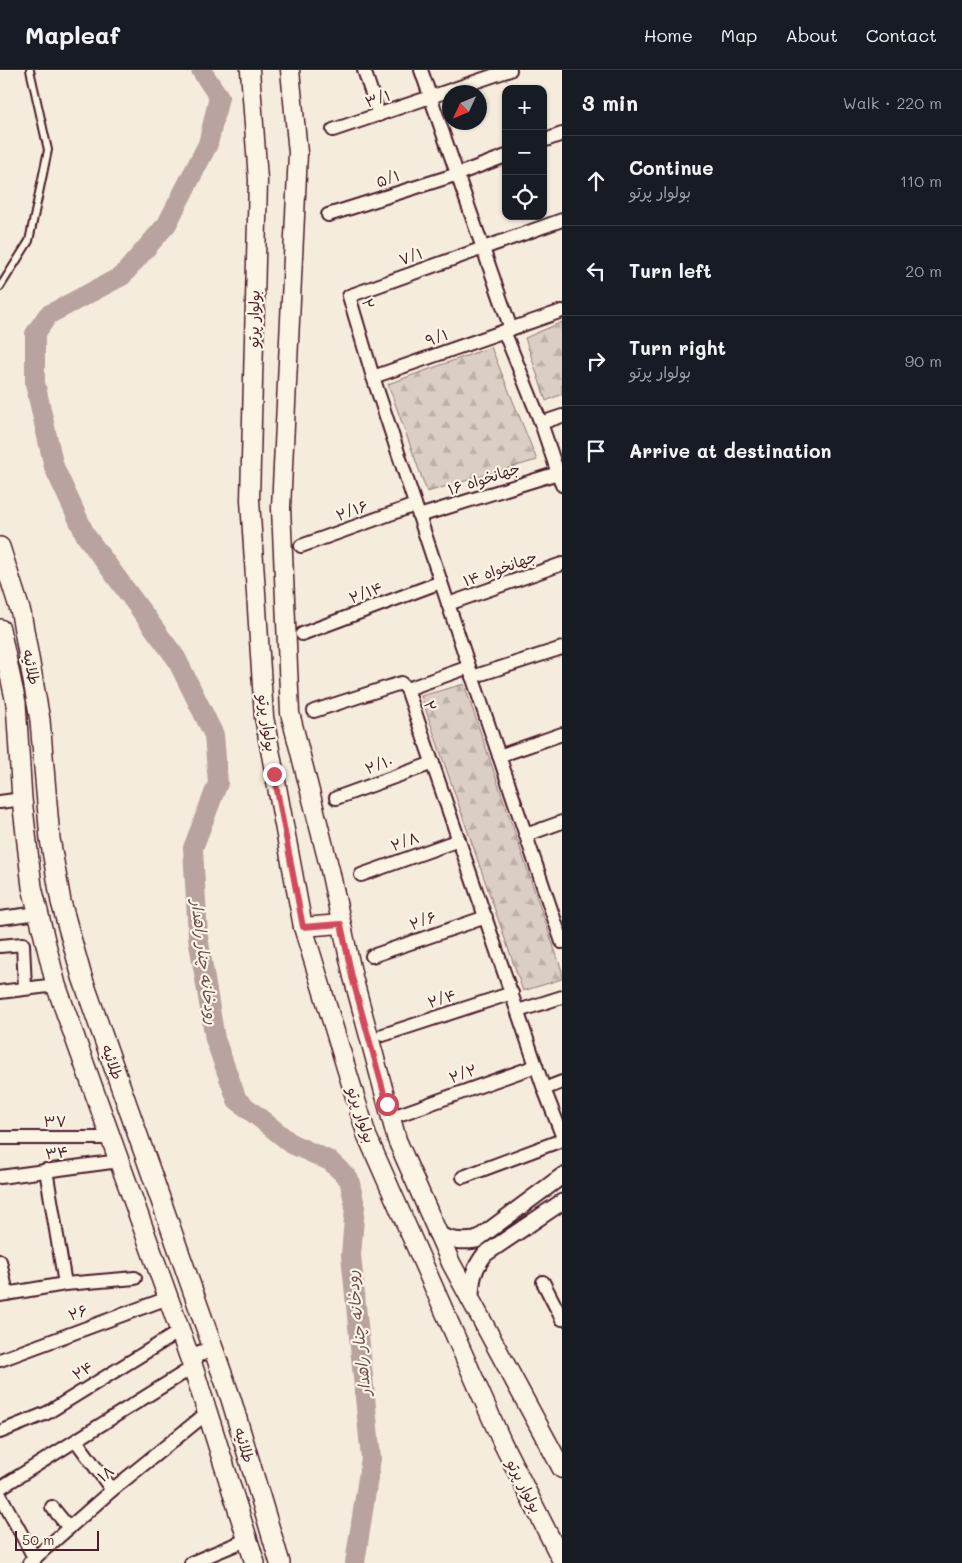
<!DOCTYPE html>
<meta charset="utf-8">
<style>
body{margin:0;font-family:Mali,"Playpen Sans Arabic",sans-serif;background:#242831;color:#f1f3f6}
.controls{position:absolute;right:15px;top:15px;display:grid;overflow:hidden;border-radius:10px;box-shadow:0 1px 4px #0004}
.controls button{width:45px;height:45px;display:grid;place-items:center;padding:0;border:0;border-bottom:1px solid #363941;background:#171b24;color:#f1f3f6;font:25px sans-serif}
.compass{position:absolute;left:442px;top:15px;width:45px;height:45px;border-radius:50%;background:#171b24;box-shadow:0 1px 4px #0004;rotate:226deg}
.scale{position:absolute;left:15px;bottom:12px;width:84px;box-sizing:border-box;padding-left:5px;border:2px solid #4a1f2b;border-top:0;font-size:14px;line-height:18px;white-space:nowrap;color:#4a1f2b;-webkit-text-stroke:4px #fcf5e5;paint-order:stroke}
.stop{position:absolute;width:15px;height:15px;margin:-11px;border:4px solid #d1495b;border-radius:50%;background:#fff}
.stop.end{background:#d1495b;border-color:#fff;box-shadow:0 1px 5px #0008}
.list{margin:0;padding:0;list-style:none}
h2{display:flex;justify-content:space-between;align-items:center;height:65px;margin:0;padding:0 20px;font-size:21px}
h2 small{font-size:16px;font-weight:400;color:#9ea1a6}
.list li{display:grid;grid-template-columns:32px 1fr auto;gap:15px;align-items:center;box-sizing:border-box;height:90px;padding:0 20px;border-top:1px solid #363941}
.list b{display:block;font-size:19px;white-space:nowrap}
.list p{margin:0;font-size:16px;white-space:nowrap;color:#9ea1a6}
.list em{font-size:16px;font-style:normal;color:#9ea1a6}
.icon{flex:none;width:28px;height:28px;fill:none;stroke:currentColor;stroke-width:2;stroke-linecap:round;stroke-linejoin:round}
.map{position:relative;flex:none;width:562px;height:1493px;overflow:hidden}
header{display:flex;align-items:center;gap:30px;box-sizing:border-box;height:70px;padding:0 25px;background:#171b24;border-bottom:1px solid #363941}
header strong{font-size:24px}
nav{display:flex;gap:28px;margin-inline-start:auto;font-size:18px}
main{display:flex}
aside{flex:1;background:#171b24}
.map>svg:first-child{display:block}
.forest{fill:url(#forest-firs);stroke:#927678}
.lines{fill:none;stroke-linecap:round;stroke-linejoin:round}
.river{stroke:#b8a39e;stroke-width:20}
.service-casing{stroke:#4a1f2b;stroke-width:10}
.minor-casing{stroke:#4a1f2b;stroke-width:16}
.tertiary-casing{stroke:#4a1f2b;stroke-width:19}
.secondary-casing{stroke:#4a1f2b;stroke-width:21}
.primary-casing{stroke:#4a1f2b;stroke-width:22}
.service{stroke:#fcf5e5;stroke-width:6}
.minor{stroke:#fcf5e5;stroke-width:12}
.tertiary{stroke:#fcf5e5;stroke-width:15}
.secondary{stroke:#fcf5e5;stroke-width:18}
.primary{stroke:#fcf5e5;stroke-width:19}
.route{stroke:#d1495b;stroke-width:6}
.labels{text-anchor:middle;stroke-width:4.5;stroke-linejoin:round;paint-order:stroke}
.street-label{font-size:15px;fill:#4a1f2b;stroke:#fcf5e5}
.water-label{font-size:16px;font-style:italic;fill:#704d53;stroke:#fcf5e5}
</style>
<header>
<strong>Mapleaf</strong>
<nav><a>Home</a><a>Map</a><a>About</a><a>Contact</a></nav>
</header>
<main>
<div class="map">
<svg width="562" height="1493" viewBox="0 0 562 1493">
<defs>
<pattern id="forest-firs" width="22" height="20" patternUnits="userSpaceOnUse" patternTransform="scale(1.25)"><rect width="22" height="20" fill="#dbcec4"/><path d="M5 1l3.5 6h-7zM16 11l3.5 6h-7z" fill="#bdb0a9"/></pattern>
</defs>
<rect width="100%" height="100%" fill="#f5ecde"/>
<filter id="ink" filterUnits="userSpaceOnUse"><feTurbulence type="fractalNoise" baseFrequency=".02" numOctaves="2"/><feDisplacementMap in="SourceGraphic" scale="10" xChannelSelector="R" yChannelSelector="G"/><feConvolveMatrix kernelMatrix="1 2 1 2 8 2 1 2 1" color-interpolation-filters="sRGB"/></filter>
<g filter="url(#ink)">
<g class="forest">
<polygon points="562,252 562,324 546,331 525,268"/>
<polygon points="491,277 537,390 427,422 388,314"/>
<polygon points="464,614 562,901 562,909 523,921 421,626"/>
</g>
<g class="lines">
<polyline class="river" points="201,0 219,27 208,74 167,154 122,206 48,245 35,264 35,313 54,397 86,466 176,588 214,665 218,713 193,778 198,867 215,969 237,1030 292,1074 330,1091 349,1109 355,1136 351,1185 371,1388 355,1493"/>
<g class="service-casing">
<polyline id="service" points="0,217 29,171 48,80 30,0"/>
</g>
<g class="minor-casing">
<g id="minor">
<polyline points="364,0 379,45"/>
<polyline points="421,0 511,259"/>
<polyline points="333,60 510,0"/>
<polyline points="543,71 562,64"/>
<polyline points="328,145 458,104 506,86"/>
<polyline points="562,150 349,226 373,307 469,597 407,619 544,1019 562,1065"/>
<polyline points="504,261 541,353 562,415"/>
<polyline points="373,307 562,241"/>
<polyline points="541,353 562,346"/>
<polyline points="419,446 558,403"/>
<polyline points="301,476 415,435"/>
<polyline points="448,534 562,494"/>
<polyline points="302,564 441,512"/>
<polyline points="469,597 562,872"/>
<polyline points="472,607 562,578"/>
<polyline points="314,641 401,613 407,619"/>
<polyline points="499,686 562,664"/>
<polyline points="336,728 433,693"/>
<polyline points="0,732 22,729"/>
<polyline points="526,765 562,752"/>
<polyline points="361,805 459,770"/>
<polyline points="0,848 39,843"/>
<polyline points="0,876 23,874 25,918"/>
<polyline points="372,886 486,847"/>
<polyline points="0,922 56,915"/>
<polyline points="518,941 562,927"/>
<polyline points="383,965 512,923"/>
<polyline points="544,1019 562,1012"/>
<polyline points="401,1044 536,996"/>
<polyline points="0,1068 110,1068"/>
<polyline points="46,1100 65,1214"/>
<polyline points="0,1107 119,1091"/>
<polyline points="463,1107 562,1070"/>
<polyline points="0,1191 7,1224"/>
<polyline points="543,1212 562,1249"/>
<polyline points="0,1225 65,1214 135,1208"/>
<polyline points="0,1290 168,1228"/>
<polyline points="0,1362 47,1343 180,1261"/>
<polyline points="77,1372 112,1420"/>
<polyline points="0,1418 193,1297"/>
<polyline points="0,1425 35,1489"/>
<polyline points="52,1437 69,1458"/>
<polyline points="29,1493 112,1420 207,1343"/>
<polyline points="191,1493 246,1470"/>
</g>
</g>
<g class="tertiary-casing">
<g id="tertiary">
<path d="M436,1163C451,1171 460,1172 476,1170L562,1106"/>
<path d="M471,1230C471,1211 473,1199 485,1184L562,1132"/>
<polyline points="189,1287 213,1279"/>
</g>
</g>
<g class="secondary-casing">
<g id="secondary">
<polyline points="250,0 258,110 250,430 264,647 303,857 367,1066 502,1372 562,1491"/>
<polyline points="290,0 298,83 281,438 290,643 330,800 353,907 397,1070 451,1193 562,1399"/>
<polyline points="303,857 341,854"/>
</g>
</g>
<g class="primary-casing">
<g id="primary">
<polyline points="0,477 21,543 40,650 50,769 61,832 82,907 231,1329 280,1493"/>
<polyline points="0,559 16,633 22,729 32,817 56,915 193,1297 255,1493"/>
</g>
</g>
<use href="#service" class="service"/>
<use href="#minor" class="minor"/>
<use href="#tertiary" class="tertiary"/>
<use href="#secondary" class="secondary"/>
<use href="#primary" class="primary"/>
</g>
</g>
<g class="lines" filter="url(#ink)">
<polyline class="route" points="274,704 303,857 341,854 352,907 387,1034"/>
</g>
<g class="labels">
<g class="street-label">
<text transform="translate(378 29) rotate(-18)" y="5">۳/۱</text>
<text transform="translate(388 109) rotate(-18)" y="5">۵/۱</text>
<text transform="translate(411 187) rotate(-19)" y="5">۷/۱</text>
<text transform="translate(368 234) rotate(73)" y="5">۲</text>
<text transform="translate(254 249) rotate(-89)" y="5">بولوار پرتو</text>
<text transform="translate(437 268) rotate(-19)" y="5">۹/۱</text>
<text transform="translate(484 409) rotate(-18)" y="5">جهانخواه ۱۶</text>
<text transform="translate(352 441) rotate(-20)" y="5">۲/۱۶</text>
<text transform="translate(500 499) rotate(-20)" y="5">جهانخواه ۱۴</text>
<text transform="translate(366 523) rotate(-20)" y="5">۲/۱۴</text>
<text transform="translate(31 597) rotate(79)" y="5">طلائیه</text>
<text transform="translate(430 636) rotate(71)" y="5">۲</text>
<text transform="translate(267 653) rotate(82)" y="5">بولوار پرتو</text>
<text transform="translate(379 695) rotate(-20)" y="5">۲/۱۰</text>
<text transform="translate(405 772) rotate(-20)" y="5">۲/۸</text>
<text transform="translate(423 851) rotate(-19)" y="5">۲/۶</text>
<text transform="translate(442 929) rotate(-18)" y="5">۲/۴</text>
<text transform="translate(112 992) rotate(71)" y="5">طلائیه</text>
<text transform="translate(463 1004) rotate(-20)" y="5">۲/۲</text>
<text transform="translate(361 1045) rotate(72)" y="5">بولوار پرتو</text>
<text x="55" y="1057">۳۷</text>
<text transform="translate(57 1083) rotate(-7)" y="5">۳۴</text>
<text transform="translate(78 1243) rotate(-20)" y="5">۲۶</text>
<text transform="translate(83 1301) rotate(-31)" y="5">۲۴</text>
<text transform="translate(244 1375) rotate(74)" y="5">طلائیه</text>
<text transform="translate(106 1404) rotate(-40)" y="5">۱۸</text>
<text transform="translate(524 1416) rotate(63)" y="5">بولوار پرتو</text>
</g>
<g class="water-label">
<text transform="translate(205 892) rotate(83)" y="6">رودخانه چنار راهدار</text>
<text transform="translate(358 1263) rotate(-96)" y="6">رودخانه چنار راهدار</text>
</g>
</g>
</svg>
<div class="controls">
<button>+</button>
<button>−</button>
<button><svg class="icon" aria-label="locate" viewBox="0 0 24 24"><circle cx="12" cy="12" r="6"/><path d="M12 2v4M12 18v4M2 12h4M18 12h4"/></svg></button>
</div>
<svg class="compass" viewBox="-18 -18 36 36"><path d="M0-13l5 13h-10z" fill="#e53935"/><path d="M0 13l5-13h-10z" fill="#9ea1a6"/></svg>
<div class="scale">50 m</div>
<div class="stop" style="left:387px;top:1034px"></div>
<div class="stop end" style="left:274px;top:704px"></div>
</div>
<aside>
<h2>3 min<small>Walk · 220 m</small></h2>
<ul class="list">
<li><svg class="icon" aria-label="ahead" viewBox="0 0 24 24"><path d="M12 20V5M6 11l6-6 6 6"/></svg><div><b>Continue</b><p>بولوار پرتو</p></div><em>110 m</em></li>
<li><svg class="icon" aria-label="left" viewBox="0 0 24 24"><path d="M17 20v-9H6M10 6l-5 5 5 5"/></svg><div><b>Turn left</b></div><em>20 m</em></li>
<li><svg class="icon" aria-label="right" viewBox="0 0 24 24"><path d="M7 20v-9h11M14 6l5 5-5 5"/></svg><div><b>Turn right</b><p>بولوار پرتو</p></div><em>90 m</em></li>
<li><svg class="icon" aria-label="arrive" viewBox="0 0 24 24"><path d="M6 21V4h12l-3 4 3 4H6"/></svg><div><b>Arrive at destination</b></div></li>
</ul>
</aside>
</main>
